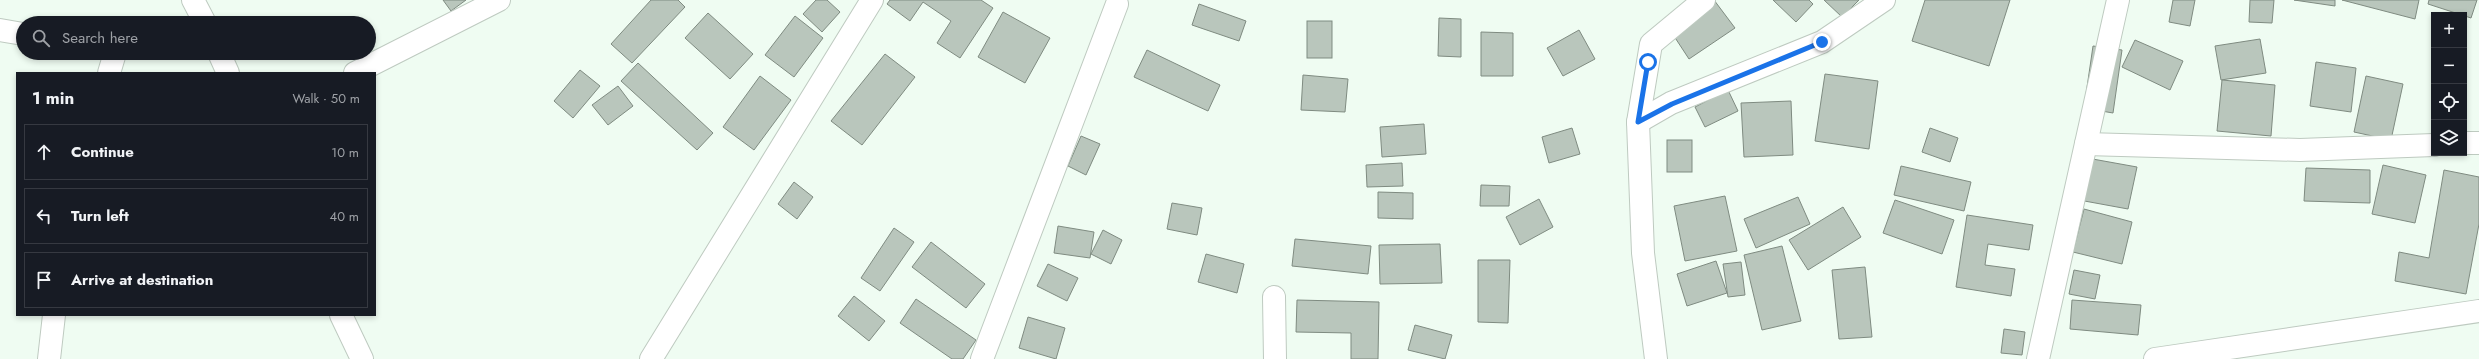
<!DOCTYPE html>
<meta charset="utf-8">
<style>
body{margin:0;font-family:Jost,sans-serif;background:#242831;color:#f1f3f6}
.controls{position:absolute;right:12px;top:12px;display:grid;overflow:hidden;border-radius:0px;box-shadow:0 2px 6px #0003}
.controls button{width:36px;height:36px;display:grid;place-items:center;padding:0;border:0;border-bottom:1px solid #363941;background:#171b24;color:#f1f3f6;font:20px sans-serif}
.stop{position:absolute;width:12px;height:12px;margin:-9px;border:3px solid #1a73e8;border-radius:50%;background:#fff}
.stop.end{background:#1a73e8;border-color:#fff;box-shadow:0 1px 4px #0008}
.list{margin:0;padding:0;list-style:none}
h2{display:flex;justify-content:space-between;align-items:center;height:52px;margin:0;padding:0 16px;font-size:17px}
h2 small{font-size:13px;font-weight:400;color:#9ea1a6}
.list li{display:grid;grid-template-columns:26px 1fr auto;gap:12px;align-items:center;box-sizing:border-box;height:56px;margin:0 8px 8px;padding:0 8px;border:1px solid #363941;border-radius:0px}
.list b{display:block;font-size:15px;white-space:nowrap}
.list em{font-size:13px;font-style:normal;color:#9ea1a6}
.icon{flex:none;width:22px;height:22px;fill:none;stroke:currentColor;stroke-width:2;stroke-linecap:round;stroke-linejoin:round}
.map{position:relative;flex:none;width:2479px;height:359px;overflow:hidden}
.search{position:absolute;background:#171b24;box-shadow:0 2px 6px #0003;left:16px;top:16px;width:360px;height:44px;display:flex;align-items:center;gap:10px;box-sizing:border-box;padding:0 14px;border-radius:22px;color:#9ea1a6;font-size:15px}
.panel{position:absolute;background:#171b24;box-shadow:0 2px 6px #0003;left:16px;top:72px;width:360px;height:244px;border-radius:0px}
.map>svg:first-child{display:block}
.building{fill:#b9c6bc;stroke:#7f8b81}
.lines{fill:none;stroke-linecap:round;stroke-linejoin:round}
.minor-casing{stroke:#becac0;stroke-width:24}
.minor{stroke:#fff;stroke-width:22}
.route{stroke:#1a73e8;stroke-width:5}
</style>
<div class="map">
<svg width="2479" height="359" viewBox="0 0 2479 359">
<rect width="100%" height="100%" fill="#effcf2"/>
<g class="building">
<polygon points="443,0 466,0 451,11"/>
<polygon points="651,0 678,0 685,7 632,63 611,44"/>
<polygon points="816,0 827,0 840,12 822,32 803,14"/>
<polygon points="890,0 981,0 993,8 960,58 937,43 951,21 923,2 910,21 887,4"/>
<polygon points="1714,0 1735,28 1689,59 1670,30"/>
<polygon points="1773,0 1809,0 1813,4 1796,22"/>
<polygon points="1824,0 1859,0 1842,17"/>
<polygon points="1925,0 2010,0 1989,66 1912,41"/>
<polygon points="2173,0 2195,0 2190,26 2169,22"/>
<polygon points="2250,0 2274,0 2272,23 2249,22"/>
<polygon points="2294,0 2335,0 2335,6"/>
<polygon points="2342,0 2419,0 2415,19"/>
<polygon points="2429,0 2477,0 2471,18 2428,4"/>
<polygon points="1199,4 1246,21 1239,41 1192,25"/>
<polygon points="1003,12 1050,38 1025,83 978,57"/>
<polygon points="708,13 753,54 730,79 685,38"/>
<polygon points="795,16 823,38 794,77 765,55"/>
<polygon points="1439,18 1461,19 1461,57 1438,56"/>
<rect x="1307" y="21" width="25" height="37"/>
<polygon points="1579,30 1595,59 1563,76 1547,48"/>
<polygon points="1481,32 1513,33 1513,76 1481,76"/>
<polygon points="2260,39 2266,73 2221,80 2215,46"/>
<polygon points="2135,40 2183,61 2170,90 2122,67"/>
<polygon points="2093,46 2122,50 2113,113 2084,108"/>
<polygon points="1147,50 1220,85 1208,111 1134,77"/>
<polygon points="885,54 915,77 862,145 831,121"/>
<polygon points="2316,62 2356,68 2351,112 2310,106"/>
<polygon points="638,63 713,133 697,150 621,81"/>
<polygon points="580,70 600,86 573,118 554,101"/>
<polygon points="1825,74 1878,81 1869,149 1815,141"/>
<polygon points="1303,75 1348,79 1345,112 1301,110"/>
<polygon points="760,76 791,100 754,150 723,127"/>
<polygon points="2366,76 2403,84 2391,140 2354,132"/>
<polygon points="2222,80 2275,85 2271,136 2217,131"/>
<polygon points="618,86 633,106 608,125 592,105"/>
<polygon points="1728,90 1738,111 1705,127 1695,107"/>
<polygon points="1791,101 1793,155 1744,157 1741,103"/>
<polygon points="1424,124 1426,154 1382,157 1380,127"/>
<polygon points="1572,128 1580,154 1549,163 1542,137"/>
<polygon points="1930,128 1958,138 1950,162 1922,152"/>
<polygon points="1081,136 1100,144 1086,175 1068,166"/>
<rect x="1667" y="140" width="25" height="32"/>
<polygon points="2087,158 2137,167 2128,209 2079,200"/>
<polygon points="1402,163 1403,186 1367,187 1366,165"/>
<polygon points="2383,165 2426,175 2415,223 2372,214"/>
<polygon points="1901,166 1971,182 1964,211 1894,195"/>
<polygon points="2306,168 2370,170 2370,203 2304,201"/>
<polygon points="2444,170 2479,177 2479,224 2466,294 2395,281 2399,252 2429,258"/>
<polygon points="794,182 813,197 797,219 778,204"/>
<polygon points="1481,185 1510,186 1509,206 1480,206"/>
<polygon points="1378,192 1413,193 1413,219 1378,218"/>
<polygon points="1725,196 1737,251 1685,261 1674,206"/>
<polygon points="1798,197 1810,224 1756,248 1744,219"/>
<polygon points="1539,199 1553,227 1520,245 1506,217"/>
<polygon points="1895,200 1954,220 1942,254 1883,233"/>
<polygon points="1172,203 1202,208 1197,235 1167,229"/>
<polygon points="1843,207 1861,237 1808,270 1789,240"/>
<polygon points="2084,209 2132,222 2122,264 2073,252"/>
<polygon points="1967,215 2033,225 2029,250 1988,244 1985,265 2015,269 2011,296 1956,287"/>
<polygon points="1058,226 1094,232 1090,258 1054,253"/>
<polygon points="894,228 914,242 880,291 861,278"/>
<polygon points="1103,230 1122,240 1111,264 1091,254"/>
<polygon points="1295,239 1371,246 1368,274 1292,266"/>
<polygon points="931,242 985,284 966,308 912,267"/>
<polygon points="1440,244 1442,283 1380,284 1379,245"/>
<polygon points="1782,246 1801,321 1762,330 1744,255"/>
<polygon points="1206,254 1244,264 1237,293 1198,282"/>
<polygon points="1478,260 1510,260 1508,323 1478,322"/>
<polygon points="1716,261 1727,293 1687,306 1677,274"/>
<polygon points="1741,262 1745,295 1728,297 1723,264"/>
<polygon points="1048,264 1078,278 1067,301 1037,286"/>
<polygon points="1865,267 1872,337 1839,339 1832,270"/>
<polygon points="2074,270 2100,275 2095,299 2069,294"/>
<polygon points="854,296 885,321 869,341 838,316"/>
<polygon points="916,299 976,340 963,359 952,359 900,323"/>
<polygon points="1297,300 1379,302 1378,359 1351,359 1351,333 1296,332"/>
<polygon points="2072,300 2141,305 2138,335 2070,329"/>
<polygon points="1028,317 1065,328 1056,359 1019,348"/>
<polygon points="1415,325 1452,335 1445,359 1408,350"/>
<polygon points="2004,329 2025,332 2022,355 2001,353"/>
</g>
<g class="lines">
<g class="minor-casing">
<g id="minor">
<polyline points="193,0 205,23"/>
<polyline points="0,30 23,34"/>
<polyline points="219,53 228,73"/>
<polyline points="109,73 115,53"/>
<polyline points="355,73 499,0"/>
<polyline points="1638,122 1671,103 1822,42 1884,0"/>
<polyline points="2464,143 2479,143"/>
<polyline points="2086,144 2300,150 2434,145"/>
<polyline points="1274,297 1275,359"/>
<polyline points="341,315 362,359"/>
<polyline points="49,359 54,315"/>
<polyline points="651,359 872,0"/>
<polyline points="982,359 1117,4"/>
<polyline points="1656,359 1643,253 1638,122 1651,44 1704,0"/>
<polyline points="2038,359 2118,0"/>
<polyline points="2155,359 2479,311"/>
</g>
</g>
<use href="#minor" class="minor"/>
</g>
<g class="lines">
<polyline class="route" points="1648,62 1638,122 1672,104 1822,42"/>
</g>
</svg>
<div class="controls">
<button>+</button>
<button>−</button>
<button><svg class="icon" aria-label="locate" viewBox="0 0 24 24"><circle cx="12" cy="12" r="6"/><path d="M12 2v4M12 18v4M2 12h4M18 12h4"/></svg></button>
<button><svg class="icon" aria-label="layers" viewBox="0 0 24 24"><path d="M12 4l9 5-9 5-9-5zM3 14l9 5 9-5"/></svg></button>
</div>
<div class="stop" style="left:1648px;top:62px"></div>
<div class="stop end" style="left:1822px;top:42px"></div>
<div class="search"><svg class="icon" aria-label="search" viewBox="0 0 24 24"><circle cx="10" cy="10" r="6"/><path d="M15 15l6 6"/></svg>Search here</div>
<section class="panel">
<h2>1 min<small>Walk · 50 m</small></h2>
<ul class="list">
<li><svg class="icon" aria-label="ahead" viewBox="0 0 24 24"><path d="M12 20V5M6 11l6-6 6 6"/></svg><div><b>Continue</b></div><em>10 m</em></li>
<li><svg class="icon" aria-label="left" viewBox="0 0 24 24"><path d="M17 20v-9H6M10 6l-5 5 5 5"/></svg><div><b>Turn left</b></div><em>40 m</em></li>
<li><svg class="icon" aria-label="arrive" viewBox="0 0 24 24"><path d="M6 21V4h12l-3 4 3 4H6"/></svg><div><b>Arrive at destination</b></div></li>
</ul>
</section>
</div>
